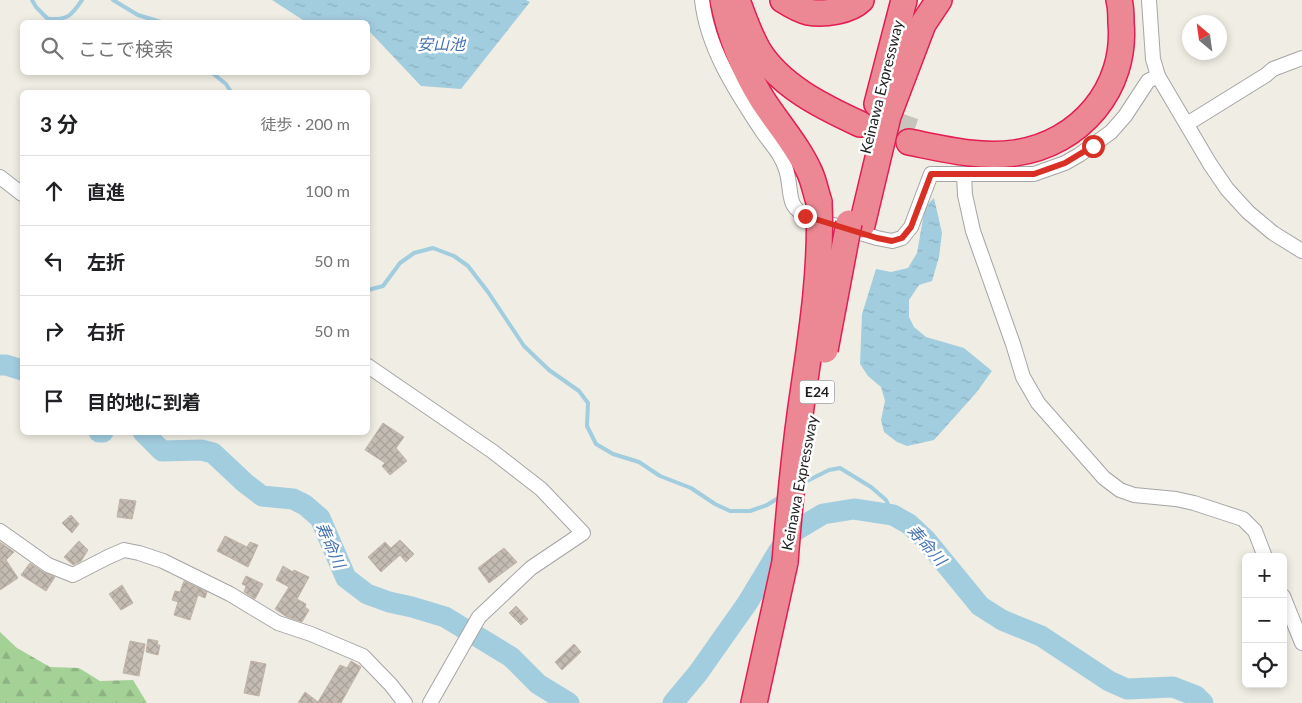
<!DOCTYPE html>
<html lang="ja">
<meta charset="utf-8">
<style>
body{margin:0;font-family:Lato,"Noto Sans JP",sans-serif;background:#f2f2f2;color:#202124}
.controls{position:absolute;right:15px;bottom:15px;display:grid;overflow:hidden;border-radius:8px;box-shadow:0 2px 8px #0003}
.controls button{width:45px;height:45px;display:grid;place-items:center;padding:0;border:0;border-bottom:1px solid #e0e0e0;background:#fff;color:#202124;font:25px sans-serif}
.compass{position:absolute;left:1182px;top:15px;width:45px;height:45px;border-radius:50%;background:#fff;box-shadow:0 2px 8px #0003;rotate:331deg}
.stop{position:absolute;width:15px;height:15px;margin:-11px;border:4px solid #d93025;border-radius:50%;background:#fff}
.stop.end{background:#d93025;border-color:#fff;box-shadow:0 1px 5px #0008}
.list{margin:0;padding:0;list-style:none}
h2{display:flex;justify-content:space-between;align-items:center;height:65px;margin:0;padding:0 20px;font-size:21px}
h2 small{font-size:16px;font-weight:400;color:#757577}
.list li{display:grid;grid-template-columns:32px 1fr auto;gap:15px;align-items:center;box-sizing:border-box;height:70px;padding:0 20px;border-top:1px solid #e0e0e0}
.list b{display:block;font-size:19px;white-space:nowrap}
.list em{font-size:16px;font-style:normal;color:#757577}
.icon{flex:none;width:28px;height:28px;fill:none;stroke:currentColor;stroke-width:2;stroke-linecap:round;stroke-linejoin:round}
.map{position:relative;flex:none;width:1302px;height:703px;overflow:hidden}
.search{position:absolute;background:#fff;box-shadow:0 2px 8px #0003;left:20px;top:20px;width:350px;height:55px;display:flex;align-items:center;gap:12px;box-sizing:border-box;padding:0 18px;border-radius:8px;color:#757577;font-size:19px}
.panel{position:absolute;background:#fff;box-shadow:0 2px 8px #0003;left:20px;top:90px;width:350px;height:345px;border-radius:8px}
.map>svg:first-child{display:block}
.forest{fill:url(#forest-firs)}
.water{fill:url(#water-ripples)}
.lines{fill:none;stroke-linecap:round;stroke-linejoin:round}
.stream{stroke:#a2cddf;stroke-width:4}
.river{stroke:#a2cddf;stroke-width:21}
.building{fill:url(#building-cross-hatch);stroke:#c2b4a5}
.motorway-tunnel{stroke:#c6c4bc;stroke-width:25;stroke-dasharray:25 12;stroke-linecap:butt}
.minor-casing{stroke:#a5a5a5;stroke-width:16}
.motorway-casing{stroke:#e31c51;stroke-width:28}
.minor{stroke:#fff;stroke-width:14}
.motorway{stroke:#eb8893;stroke-width:25}
.motorway-bridge-casing{stroke:#e31c51;stroke-width:28;stroke-linecap:butt}
.motorway-bridge{stroke:#eb8893;stroke-width:25}
.route{stroke:#d93025;stroke-width:6}
.labels{text-anchor:middle;stroke-width:5;stroke-linejoin:round;paint-order:stroke}
.shield{fill:#fff;stroke:#626262;stroke-width:1}
.shield-label{font-size:14px;font-weight:bold;fill:#1e1e1e}
.street-label{font-size:15px;fill:#1e1e1e;stroke:#fff}
.water-label{font-size:16px;font-style:italic;fill:#4674b3;stroke:#fff}
</style>
<div class="map">
<svg width="1302" height="703" viewBox="0 0 1302 703">
<defs>
<pattern id="forest-firs" width="22" height="20" patternUnits="userSpaceOnUse" patternTransform="scale(1.25)"><rect width="22" height="20" fill="#a3d196"/><path d="M5 1l3.5 6h-7zM16 11l3.5 6h-7z" fill="#8cb381"/></pattern>
<pattern id="water-ripples" width="26" height="14" patternUnits="userSpaceOnUse" patternTransform="scale(1.25)"><rect width="26" height="14" fill="#a2cddf"/><path d="M2 4q2-2 4 0t4 0M15 11q2-2 4 0t4 0" fill="none" stroke="#8bb0bf"/></pattern>
<pattern id="building-cross-hatch" width="8" height="8" patternUnits="userSpaceOnUse" patternTransform="scale(1.25)"><rect width="8" height="8" fill="#c4bcb3"/><path d="M0 0l8 8M0 8l8-8" fill="none" stroke="#a8a19a"/></pattern>
</defs>
<rect width="100%" height="100%" fill="#f0ede4"/>
<polygon class="forest" points="0,632 17,648 50,667 79,668 100,681 133,680 147,703 0,703"/>
<g class="water">
<polygon points="272,0 526,0 530,2 461,89 421,86 370,32 368,32 368,22 306,22"/>
<polygon points="934,198 942,233 939,257 932,281 919,285 909,300 909,317 914,327 926,337 964,348 992,371 976,393 934,440 907,446 897,442 884,432 881,420 885,401 881,387 868,376 860,364 862,314 876,269 891,272 908,268 917,253 925,207"/>
</g>
<g class="lines">
<g class="stream">
<path d="M32,0L36,7L48,19C68,20 71,16 82,0"/>
<polyline points="113,0 138,15 161,22"/>
<polyline points="211,72 226,84 231,92"/>
<polyline points="368,290 383,286 400,263 414,253 433,248 454,256 468,266 488,292 524,346 549,370 579,391 588,403 587,426 596,444 613,454 639,462 660,476 691,488 715,504 730,511 750,511 767,505 780,497"/>
<polyline points="801,484 829,470 840,468 871,487 886,500 893,515"/>
</g>
<g class="river">
<polyline points="0,365 6,365 22,370"/>
<polyline points="99,432 103,432"/>
<polyline points="143,432 162,451 201,450 213,453 245,483 262,496 293,499 305,505 320,518 346,578 367,594 389,602 412,607 445,617 511,657 538,684 569,703"/>
<polyline points="673,703 698,673 748,602 778,552 793,532 823,514 854,509 893,515 909,524 926,540 980,606 1002,620 1041,636 1109,681 1127,689 1173,687 1196,696 1203,703"/>
</g>
</g>
<g class="building">
<polygon points="383,423 404,437 396,448 407,461 390,475 382,466 385,463 365,450"/>
<polygon points="120,499 136,501 132,519 117,517"/>
<polygon points="71,515 79,524 72,533 62,523"/>
<polygon points="225,536 247,547 250,542 258,545 248,567 217,551"/>
<polygon points="400,540 414,554 406,562 400,555 381,572 368,557 385,542 391,548"/>
<polygon points="79,541 88,550 81,561 73,565 64,557"/>
<polygon points="0,542 14,552 6,560 18,578 0,590"/>
<polygon points="504,548 517,562 489,583 478,568"/>
<polygon points="30,563 43,572 55,577 46,591 21,575"/>
<polygon points="283,566 293,572 294,570 309,577 297,599 306,604 305,607 309,610 302,622 287,617 275,609 289,587 276,580"/>
<polygon points="246,576 263,584 255,599 244,592 246,586 242,584"/>
<polygon points="184,581 207,592 205,598 198,595 190,620 174,615 178,602 172,600 175,591 180,592"/>
<polygon points="122,585 133,603 121,610 109,594"/>
<polygon points="516,606 528,619 521,625 509,613"/>
<polygon points="148,639 158,641 157,645 160,645 158,655 146,652"/>
<polygon points="130,641 145,644 139,676 123,673"/>
<polygon points="574,644 581,652 562,670 555,662"/>
<polygon points="251,661 266,664 259,696 244,693"/>
<polygon points="351,661 361,667 341,703 298,703 305,692 318,702 340,665 347,668"/>
</g>
<g class="lines">
<polyline class="motorway-tunnel" points="864,113 914,131"/>
<g class="minor-casing">
<g id="minor">
<path d="M702,0C707,47 735,90 760,128C766,138 775,147 780,156C784,163 787,170 788,178C792,198 787,207 810,218L877,238L892,241L902,238L911,227L931,174H1034L1065,163L1079,155L1111,132L1125,116L1148,81L1158,76L1153,59L1149,0"/>
<polyline points="1158,76 1210,164 1227,189 1248,212 1273,233 1302,251"/>
<polyline points="1187,124 1266,75 1273,69 1302,58"/>
<polyline points="964,175 965,195 973,231 1013,344 1023,377 1038,403 1104,478 1120,490 1134,495 1176,499 1194,503 1243,519 1255,531 1265,557"/>
<polyline points="0,177 22,194"/>
<polyline points="368,366 492,451 541,489 583,533 531,568 479,617 430,703"/>
<polyline points="0,531 48,565 73,575 108,557 124,550 139,553 163,561 230,594 278,623 311,634 363,656 391,685 405,703"/>
<polyline points="1283,596 1302,643"/>
</g>
</g>
<g class="motorway-casing">
<g id="motorway">
<path d="M723,0C730,36 743,68 762,99C778,124 798,146 810,173C814,182 816,193 819,202"/>
<path d="M737,0C743,17 749,34 758,50C780,86 823,107 860,124"/>
<path d="M783,0C791,5 799,10 808,12C824,15 850,11 861,0"/>
<polyline points="877,104 904,0"/>
<path d="M909,142C944,149 979,158 1015,153C1080,144 1127,88 1121,23C1121,15 1121,7 1119,0"/>
<polyline points="862,225 888,116 923,24 939,0"/>
<polyline points="754,703 785,562"/>
</g>
</g>
<use href="#minor" class="minor"/>
<use href="#motorway" class="motorway"/>
<g class="motorway-bridge-casing">
<g id="motorway-bridge">
<polyline points="825,350 849,223"/>
<path d="M785,562C789,510 794,458 801,407C811,338 822,272 819,202"/>
</g>
</g>
<use href="#motorway-bridge" class="motorway-bridge"/>
</g>
<g class="lines">
<polyline class="route" points="805,216 877,238 892,241 902,238 911,227 931,174 1034,174 1065,163 1093,146"/>
</g>
<g class="labels">
<rect class="shield" x="799.5" y="380.5" width="35" height="23" rx="4"/>
<g class="shield-label">
<text x="817" y="397">E24</text>
</g>
<g class="street-label">
<text transform="translate(882 87) rotate(-76)" y="5">Keinawa Expressway</text>
<text transform="translate(800 483) rotate(-79)" y="5">Keinawa Expressway</text>
</g>
<g class="water-label">
<text x="441" y="50">安山池</text>
<text transform="translate(331 545) rotate(66)" y="6">寿命川</text>
<text transform="translate(927 545) rotate(48)" y="6">寿命川</text>
</g>
</g>
</svg>
<div class="controls">
<button>+</button>
<button>−</button>
<button><svg class="icon" aria-label="locate" viewBox="0 0 24 24"><circle cx="12" cy="12" r="6"/><path d="M12 2v4M12 18v4M2 12h4M18 12h4"/></svg></button>
</div>
<svg class="compass" viewBox="-18 -18 36 36"><path d="M0-13l5 13h-10z" fill="#e53935"/><path d="M0 13l5-13h-10z" fill="#757577"/></svg>
<div class="stop" style="left:1093px;top:146px"></div>
<div class="stop end" style="left:805px;top:216px"></div>
<div class="search"><svg class="icon" aria-label="search" viewBox="0 0 24 24"><circle cx="10" cy="10" r="6"/><path d="M15 15l6 6"/></svg>ここで検索</div>
<section class="panel">
<h2>3 分<small>徒歩 · 200 m</small></h2>
<ul class="list">
<li><svg class="icon" aria-label="ahead" viewBox="0 0 24 24"><path d="M12 20V5M6 11l6-6 6 6"/></svg><div><b>直進</b></div><em>100 m</em></li>
<li><svg class="icon" aria-label="left" viewBox="0 0 24 24"><path d="M17 20v-9H6M10 6l-5 5 5 5"/></svg><div><b>左折</b></div><em>50 m</em></li>
<li><svg class="icon" aria-label="right" viewBox="0 0 24 24"><path d="M7 20v-9h11M14 6l5 5-5 5"/></svg><div><b>右折</b></div><em>50 m</em></li>
<li><svg class="icon" aria-label="arrive" viewBox="0 0 24 24"><path d="M6 21V4h12l-3 4 3 4H6"/></svg><div><b>目的地に到着</b></div></li>
</ul>
</section>
</div>
